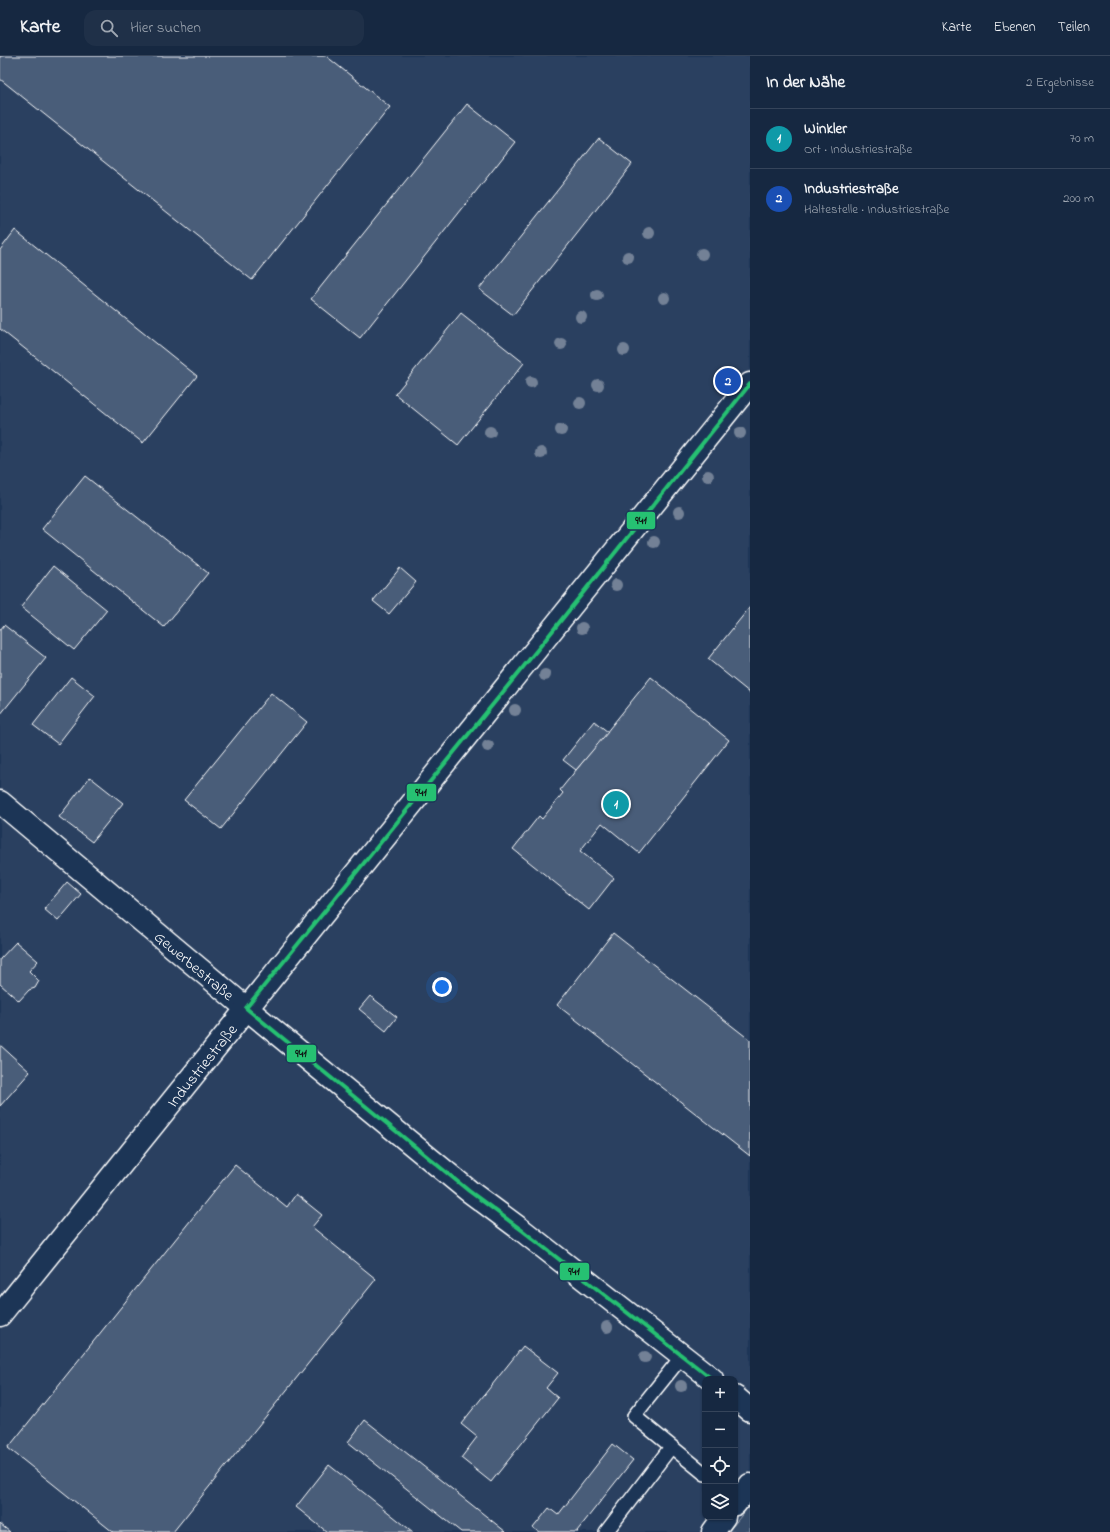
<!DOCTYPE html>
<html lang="de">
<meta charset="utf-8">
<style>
body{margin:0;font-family:"Indie Flower",sans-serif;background:#1f3048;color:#f1f3f6}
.controls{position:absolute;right:12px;bottom:12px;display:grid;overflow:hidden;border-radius:8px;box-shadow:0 1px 3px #0004}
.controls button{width:36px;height:36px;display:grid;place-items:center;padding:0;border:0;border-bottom:1px solid #35445a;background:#162841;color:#f1f3f6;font:20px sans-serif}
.you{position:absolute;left:442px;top:931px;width:14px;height:14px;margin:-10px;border:3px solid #fff;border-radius:50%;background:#1a73e8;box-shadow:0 0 0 6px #1a73e833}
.badge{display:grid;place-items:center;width:26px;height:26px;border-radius:50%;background:#d6ab8b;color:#fff;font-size:13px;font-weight:700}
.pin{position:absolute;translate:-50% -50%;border:2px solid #fff;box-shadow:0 1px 4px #0006}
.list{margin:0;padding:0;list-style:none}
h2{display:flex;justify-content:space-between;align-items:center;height:52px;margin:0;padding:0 16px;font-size:17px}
h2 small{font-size:13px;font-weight:400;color:#9ea6b1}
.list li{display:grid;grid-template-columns:26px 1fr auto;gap:12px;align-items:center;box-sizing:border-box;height:60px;padding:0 16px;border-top:1px solid #35445a}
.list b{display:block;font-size:15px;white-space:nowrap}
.list p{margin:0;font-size:13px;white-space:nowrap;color:#9ea6b1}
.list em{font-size:13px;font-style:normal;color:#9ea6b1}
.icon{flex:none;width:22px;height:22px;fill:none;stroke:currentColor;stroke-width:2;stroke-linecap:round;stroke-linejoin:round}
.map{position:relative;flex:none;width:750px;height:1476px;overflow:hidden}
header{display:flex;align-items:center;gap:24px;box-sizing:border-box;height:56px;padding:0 20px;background:#162841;border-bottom:1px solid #35445a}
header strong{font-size:19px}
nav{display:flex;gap:22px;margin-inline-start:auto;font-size:14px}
.search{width:280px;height:36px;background:#1f3048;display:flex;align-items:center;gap:10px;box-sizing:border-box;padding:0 14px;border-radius:12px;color:#9ea6b1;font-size:15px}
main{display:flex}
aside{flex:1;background:#162841}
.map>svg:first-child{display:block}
.built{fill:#2a4161;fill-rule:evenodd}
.green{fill:#364b69;stroke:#9aa5b4}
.building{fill:#4a5d79;stroke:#fff}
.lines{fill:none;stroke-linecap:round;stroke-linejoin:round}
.lane-casing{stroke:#fff;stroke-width:16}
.street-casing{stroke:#fff;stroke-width:25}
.secondary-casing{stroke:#fff;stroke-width:25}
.lane{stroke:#1d3557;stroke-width:13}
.street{stroke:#1d3557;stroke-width:22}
.secondary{stroke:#1d3557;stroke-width:22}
.bus-1-casing{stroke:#1d3557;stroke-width:7}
.bus-1{stroke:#26c172;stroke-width:4}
.tree{fill:#738196}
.labels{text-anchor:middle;stroke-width:3;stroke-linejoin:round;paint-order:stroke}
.street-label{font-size:16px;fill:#fff;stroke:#1d3557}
.line-badge{stroke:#1d3557;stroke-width:1.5}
.pale-badge-label{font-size:11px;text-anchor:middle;font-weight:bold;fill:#111}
</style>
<header>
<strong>Karte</strong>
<div class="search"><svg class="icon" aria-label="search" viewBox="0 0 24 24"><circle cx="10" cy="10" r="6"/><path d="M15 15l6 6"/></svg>Hier suchen</div>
<nav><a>Karte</a><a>Ebenen</a><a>Teilen</a></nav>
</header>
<main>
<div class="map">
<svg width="750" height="1476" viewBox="0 0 750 1476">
<rect width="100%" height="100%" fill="#1d3557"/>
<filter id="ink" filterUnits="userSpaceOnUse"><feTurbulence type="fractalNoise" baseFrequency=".025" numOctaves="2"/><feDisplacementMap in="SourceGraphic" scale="8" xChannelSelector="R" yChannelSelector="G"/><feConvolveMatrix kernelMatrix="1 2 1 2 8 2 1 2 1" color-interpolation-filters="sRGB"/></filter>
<g filter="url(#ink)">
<path class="built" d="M0,0H750V1476H0ZM705,1323H735V1461H705Z"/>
<polygon class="green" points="750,1449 750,1476 728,1476"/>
<g class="building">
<polygon points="0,0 326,0 390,51 252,224 0,23"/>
<polygon points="467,48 515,86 360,282 311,243"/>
<polygon points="599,82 632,108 513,259 479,233"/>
<polygon points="15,174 197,320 143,387 0,273 0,194"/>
<polygon points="461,257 524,307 458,389 395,338"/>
<polygon points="85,420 208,517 164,571 42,473"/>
<polygon points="53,510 107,554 74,594 21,551"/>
<polygon points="400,512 416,526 389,558 373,545"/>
<polygon points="750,551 750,637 708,603"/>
<polygon points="4,569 46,602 0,659 0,574"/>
<polygon points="71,621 95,640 58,688 33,669"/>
<polygon points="651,621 729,684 639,797 602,767 580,795 614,822 589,854 513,793 539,760 542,763 563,737 560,734"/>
<polygon points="271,637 307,666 221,773 184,744"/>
<polygon points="594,665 608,676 576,714 563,704"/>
<polygon points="90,721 123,747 92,786 59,761"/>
<polygon points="67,826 81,838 58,865 44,853"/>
<polygon points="613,877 750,984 750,1100 557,949"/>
<polygon points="16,886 38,905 29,915 39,925 35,932 29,934 19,945 0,928 0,903"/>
<polygon points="370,940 397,961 386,975 359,953"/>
<polygon points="0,989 30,1016 0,1050"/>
<polygon points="235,1109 287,1151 296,1138 322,1159 312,1171 376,1223 173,1476 113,1476 8,1392"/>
<polygon points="523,1290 558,1317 546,1332 558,1342 491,1426 461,1402 477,1381 461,1368"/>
<polygon points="365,1364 506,1476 461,1476 348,1386"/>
<polygon points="613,1388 633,1404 577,1475 578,1476 539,1476 533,1472 549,1452 558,1459"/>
<polygon points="329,1409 413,1476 327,1476 296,1451"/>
<polygon points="0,1468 10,1476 0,1476"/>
</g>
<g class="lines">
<g class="lane-casing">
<g id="lane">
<polyline points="683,1299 634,1360 705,1418"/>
<polyline points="606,1476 671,1391"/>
</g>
</g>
<g class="street-casing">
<g id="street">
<path id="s1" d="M0,746L246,952"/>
<path id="s2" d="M0,1259L750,328"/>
<polyline points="735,1448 750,1429"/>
<polyline points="713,1476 724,1461"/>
</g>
</g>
<g class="secondary-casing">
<g id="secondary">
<polyline points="246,952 469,1135 523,1175 712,1323"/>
<polyline points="735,1341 750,1354"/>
</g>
</g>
<use href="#lane" class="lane"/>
<use href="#street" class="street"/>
<use href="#secondary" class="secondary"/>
<g class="bus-1-casing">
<polyline id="bus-1" points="712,1323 523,1175 469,1135 246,952 546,583 750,328"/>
</g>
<use href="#bus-1" class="bus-1"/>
</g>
<g class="tree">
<circle cx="649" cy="177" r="6"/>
<circle cx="702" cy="198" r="6"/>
<circle cx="628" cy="201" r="6"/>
<circle cx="597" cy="239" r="6"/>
<circle cx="664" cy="242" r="6"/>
<circle cx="581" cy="261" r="6"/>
<circle cx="561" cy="288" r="6"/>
<circle cx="624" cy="294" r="6"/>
<circle cx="531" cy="326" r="6"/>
<circle cx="598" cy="329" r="6"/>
<circle cx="580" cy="347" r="6"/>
<circle cx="561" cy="374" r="6"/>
<circle cx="490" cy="376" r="6"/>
<circle cx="740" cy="377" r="6"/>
<circle cx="541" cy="397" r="6"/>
<circle cx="708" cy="420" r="6"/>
<circle cx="679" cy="456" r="6"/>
<circle cx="654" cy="486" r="6"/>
<circle cx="616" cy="529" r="6"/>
<circle cx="582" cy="572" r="6"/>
<circle cx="545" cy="619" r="6"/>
<circle cx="515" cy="654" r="6"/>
<circle cx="488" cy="690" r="6"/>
<circle cx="607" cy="1271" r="6"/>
<circle cx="645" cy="1301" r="6"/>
<circle cx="681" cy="1330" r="6"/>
</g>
</g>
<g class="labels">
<g class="street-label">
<text dy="6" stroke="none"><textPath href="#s1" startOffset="254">Gewerbestraße</textPath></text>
<text dy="6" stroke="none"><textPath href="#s2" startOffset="321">Industriestraße</textPath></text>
</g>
</g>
<g class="line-badge">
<rect x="626" y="455" width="30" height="19" rx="4" fill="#26c172"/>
<rect x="406" y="727" width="31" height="19" rx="4" fill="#26c172"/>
<rect x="286" y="988" width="31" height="19" rx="4" fill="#26c172"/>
<rect x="559" y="1206" width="31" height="19" rx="4" fill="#26c172"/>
</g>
<g class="pale-badge-label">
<text x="641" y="468">941</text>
<text x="421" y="740">941</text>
<text x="301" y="1001">941</text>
<text x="574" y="1219">941</text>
</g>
</svg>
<div class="controls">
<button>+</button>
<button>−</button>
<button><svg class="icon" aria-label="locate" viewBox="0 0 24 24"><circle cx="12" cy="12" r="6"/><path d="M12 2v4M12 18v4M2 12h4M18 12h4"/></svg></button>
<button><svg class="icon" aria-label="layers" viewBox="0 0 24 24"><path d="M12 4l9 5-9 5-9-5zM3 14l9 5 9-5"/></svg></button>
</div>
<div class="you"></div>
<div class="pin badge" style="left:616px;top:748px;background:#0f9aa8">1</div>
<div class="pin badge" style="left:728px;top:325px;background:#1a4fb4">2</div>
</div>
<aside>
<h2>In der Nähe<small>2 Ergebnisse</small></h2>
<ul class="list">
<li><span class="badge" style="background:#0f9aa8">1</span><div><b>Winkler</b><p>Ort · Industriestraße</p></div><em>70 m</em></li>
<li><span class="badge" style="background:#1a4fb4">2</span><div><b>Industriestraße</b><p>Haltestelle · Industriestraße</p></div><em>200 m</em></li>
</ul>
</aside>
</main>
